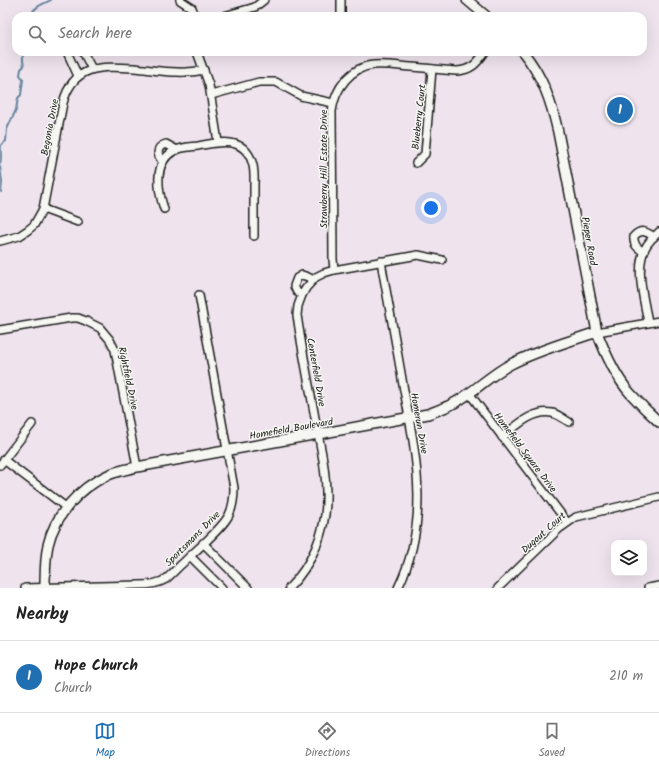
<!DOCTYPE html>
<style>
body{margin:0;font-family:Kalam,sans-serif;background:#f6f6f6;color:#222}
.controls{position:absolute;right:12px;bottom:12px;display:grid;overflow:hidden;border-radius:8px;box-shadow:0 4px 16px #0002}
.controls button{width:36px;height:36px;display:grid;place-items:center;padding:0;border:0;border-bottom:1px solid #e0e0e0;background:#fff;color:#222;font:20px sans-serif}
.you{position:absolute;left:431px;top:208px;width:14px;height:14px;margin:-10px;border:3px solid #fff;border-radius:50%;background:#1a73e8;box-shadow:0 0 0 6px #1a73e833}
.badge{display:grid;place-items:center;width:26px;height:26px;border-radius:50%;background:#1f6fb2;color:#fff;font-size:13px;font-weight:700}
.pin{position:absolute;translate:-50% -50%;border:2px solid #fff;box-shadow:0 1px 4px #0006}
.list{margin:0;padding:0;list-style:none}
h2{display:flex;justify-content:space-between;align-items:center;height:52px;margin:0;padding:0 16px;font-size:17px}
h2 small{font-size:13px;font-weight:400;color:#767676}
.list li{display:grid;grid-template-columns:26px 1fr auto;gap:12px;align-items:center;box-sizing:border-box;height:72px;padding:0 16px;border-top:1px solid #e0e0e0}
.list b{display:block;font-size:15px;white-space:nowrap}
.list p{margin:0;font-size:13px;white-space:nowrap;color:#767676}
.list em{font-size:13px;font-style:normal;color:#767676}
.icon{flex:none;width:22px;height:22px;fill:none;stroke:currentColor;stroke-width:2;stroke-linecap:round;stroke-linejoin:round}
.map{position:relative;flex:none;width:659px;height:588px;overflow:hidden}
.search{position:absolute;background:#fff;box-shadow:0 4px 16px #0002;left:12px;right:12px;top:12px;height:44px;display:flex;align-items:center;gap:10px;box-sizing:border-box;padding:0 14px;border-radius:12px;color:#767676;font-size:15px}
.sheet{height:124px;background:#fff}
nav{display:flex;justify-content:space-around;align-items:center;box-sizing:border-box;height:56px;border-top:1px solid #e0e0e0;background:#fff;font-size:11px;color:#767676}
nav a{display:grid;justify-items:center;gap:2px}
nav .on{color:#1f6fb2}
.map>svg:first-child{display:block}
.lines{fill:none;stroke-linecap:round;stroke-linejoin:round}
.stream{stroke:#66849e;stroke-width:2}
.minor-casing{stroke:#1c1c1c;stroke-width:10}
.tertiary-casing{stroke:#1c1c1c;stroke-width:12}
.minor{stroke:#f6f6f2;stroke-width:7}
.tertiary{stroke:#f6f6f2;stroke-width:9}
.labels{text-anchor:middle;stroke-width:3;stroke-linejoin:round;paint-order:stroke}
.street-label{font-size:10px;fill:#1c1c1c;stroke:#f6f6f2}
</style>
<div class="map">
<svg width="659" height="588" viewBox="0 0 659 588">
<rect width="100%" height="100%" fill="#efe4ee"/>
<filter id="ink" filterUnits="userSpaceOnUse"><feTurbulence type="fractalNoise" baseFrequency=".025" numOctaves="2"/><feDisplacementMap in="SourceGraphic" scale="8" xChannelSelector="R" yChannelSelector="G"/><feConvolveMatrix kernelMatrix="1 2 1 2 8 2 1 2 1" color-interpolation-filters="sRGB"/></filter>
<g filter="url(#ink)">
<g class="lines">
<g class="stream">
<path d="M30,16C34,7 42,4 51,0"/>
<path d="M0,164C2,158 0,152 1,145L6,141L7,129L16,110L18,98L21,95L23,79L20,75L21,69L24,66L23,61V52"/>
<polyline points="0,167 2,182 1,192"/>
</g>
<g class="minor-casing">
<g id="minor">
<polyline points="180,0 192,8 195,16"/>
<polyline points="341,0 341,16"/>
<polyline points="224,16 255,7 264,0"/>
<polyline points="67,52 78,76"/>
<polyline points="83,52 92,69"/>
<polyline points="197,52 209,85 218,142"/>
<polyline points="211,95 259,82 276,82 301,96 333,103"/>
<path d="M163,162C157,156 155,147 166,144L177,150"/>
<polyline points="416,163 425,154 432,69"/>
<polyline points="43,209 78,222"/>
<path d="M164,209C158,191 153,162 174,151C181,147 190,147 198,146C218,142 244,136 252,162C255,170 254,179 254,187C254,203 254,219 254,236"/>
<path d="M0,241L19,236L28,230L34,225L43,209L63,103C73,65 100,66 134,68C157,70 181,75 204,70"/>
<path d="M644,252C637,248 633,244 634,236C641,229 646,231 654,237"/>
<path d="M381,261C388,302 396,343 403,385C416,455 431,520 398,588"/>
<path d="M334,270L333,259L332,111C335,89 350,67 374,65C386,64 399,66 411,67C426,68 442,70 457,71C472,70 477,63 485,52"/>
<polyline points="302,295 297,292 294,286 297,278 302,275 308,277 313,280"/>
<path d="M648,322C644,299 632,261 650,241C652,238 656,235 659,232"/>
<polyline points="0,330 71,318 78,318 86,321 100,328 110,340 115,350 137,467"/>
<polyline points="597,332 659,321"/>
<polyline points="469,393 567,522"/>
<path d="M502,437C515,427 533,409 552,413C557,414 564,419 569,422"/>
<polyline points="4,460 67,508"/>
<polyline points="0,465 32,424"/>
<polyline points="203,543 248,588"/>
<polyline points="190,556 222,588"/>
<path d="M25,588L139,585C149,585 158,584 166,579C172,574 178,567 184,562C196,550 222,529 229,515C233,507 234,498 234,488L199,295"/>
<path d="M289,588C311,566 326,532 326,500C327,472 320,445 315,418C309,384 302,350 297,315L298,306L302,295L306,288L316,277L324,273L334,270L418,255L442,260"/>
<polyline points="498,588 559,529 576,517 659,497"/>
<polyline points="648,588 659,586"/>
</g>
</g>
<g class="tertiary-casing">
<g id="tertiary">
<polyline points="467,0 486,16"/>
<path d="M523,52C543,77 551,101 558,132L597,332C605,353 615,376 630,393C639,403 649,413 659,422"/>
<path d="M45,588C45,574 45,559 48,545C55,515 79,488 108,475C117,471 127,469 137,467L428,414C439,410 451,406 461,399C478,388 492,374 511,364C538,350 568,342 597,332"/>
</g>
</g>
<use href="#minor" class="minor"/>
<use href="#tertiary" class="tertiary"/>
</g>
</g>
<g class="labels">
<g class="street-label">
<text transform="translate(418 117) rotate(-84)" y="4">Blueberry Court</text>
<text transform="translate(49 127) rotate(-79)" y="4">Begonia Drive</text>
<text transform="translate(323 169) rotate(-90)" y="4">Strawberry Hill Estate Drive</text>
<text transform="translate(590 241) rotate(80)" y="4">Pieper Road</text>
<text transform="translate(317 372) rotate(80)" y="4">Centerfield Drive</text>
<text transform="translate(129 378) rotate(78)" y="4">Rightfield Drive</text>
<text transform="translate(420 423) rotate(80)" y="4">Homerun Drive</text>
<text transform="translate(291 428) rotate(-10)" y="4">Homefield Boulevard</text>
<text transform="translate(526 452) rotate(53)" y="4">Homefield Square Drive</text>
<text transform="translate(543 532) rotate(-42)" y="4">Dugout Court</text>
<text transform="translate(192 538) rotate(-45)" y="4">Sportsmans Drive</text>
</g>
</g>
</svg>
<div class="controls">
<button><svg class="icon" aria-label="layers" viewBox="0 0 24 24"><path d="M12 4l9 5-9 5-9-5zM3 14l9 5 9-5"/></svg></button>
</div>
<div class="you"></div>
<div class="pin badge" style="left:620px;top:110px">1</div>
<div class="search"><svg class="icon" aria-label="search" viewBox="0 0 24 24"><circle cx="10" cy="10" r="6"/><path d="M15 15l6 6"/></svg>Search here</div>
</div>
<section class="sheet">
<h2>Nearby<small></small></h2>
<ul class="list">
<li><span class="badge">1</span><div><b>Hope Church</b><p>Church</p></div><em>210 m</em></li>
</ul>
</section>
<nav>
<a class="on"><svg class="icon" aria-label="map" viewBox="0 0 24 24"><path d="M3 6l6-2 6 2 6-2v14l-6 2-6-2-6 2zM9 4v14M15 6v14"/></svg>Map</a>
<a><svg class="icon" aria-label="directions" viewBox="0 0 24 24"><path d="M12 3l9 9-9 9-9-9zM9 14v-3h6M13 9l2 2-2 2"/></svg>Directions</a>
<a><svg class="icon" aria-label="saved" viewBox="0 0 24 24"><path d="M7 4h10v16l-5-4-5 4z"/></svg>Saved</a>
</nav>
